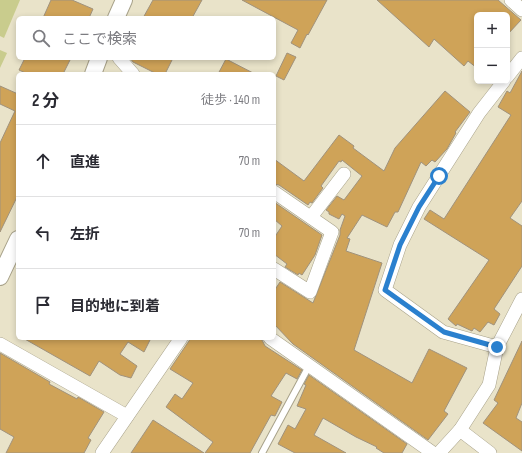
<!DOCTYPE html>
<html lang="ja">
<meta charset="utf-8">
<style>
body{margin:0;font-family:"Sofia Sans Condensed","Noto Sans JP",sans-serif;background:#f2f2f3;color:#2b2b33}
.controls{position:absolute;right:12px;top:12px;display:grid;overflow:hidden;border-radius:6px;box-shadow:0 2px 6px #0003}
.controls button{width:36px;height:36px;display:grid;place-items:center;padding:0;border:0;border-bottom:1px solid #e1e1e2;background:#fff;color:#2b2b33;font:20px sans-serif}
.stop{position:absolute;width:12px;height:12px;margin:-9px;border:3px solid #2a80ce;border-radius:50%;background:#fff}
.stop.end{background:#2a80ce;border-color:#fff;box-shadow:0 1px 4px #0008}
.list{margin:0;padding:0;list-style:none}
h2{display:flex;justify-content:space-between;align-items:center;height:52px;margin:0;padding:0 16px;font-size:17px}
h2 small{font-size:13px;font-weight:400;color:#7c7c81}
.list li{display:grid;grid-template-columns:26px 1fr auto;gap:12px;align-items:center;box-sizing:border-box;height:72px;padding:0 16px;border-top:1px solid #e1e1e2}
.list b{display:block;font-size:15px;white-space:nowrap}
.list em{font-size:13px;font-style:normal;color:#7c7c81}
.icon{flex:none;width:22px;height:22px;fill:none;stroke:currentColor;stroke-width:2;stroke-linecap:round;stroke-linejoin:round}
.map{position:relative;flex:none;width:522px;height:453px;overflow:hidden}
.search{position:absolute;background:#fff;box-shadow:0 2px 6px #0003;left:16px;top:16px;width:260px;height:44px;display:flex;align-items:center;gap:10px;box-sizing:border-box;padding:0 14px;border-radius:6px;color:#7c7c81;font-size:15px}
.panel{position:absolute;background:#fff;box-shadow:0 2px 6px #0003;left:16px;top:72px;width:260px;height:268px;border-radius:6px}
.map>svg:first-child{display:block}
.green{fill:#c9cc8d}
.building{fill:#cfa358;stroke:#a0927c}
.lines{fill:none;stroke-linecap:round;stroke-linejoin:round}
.service-casing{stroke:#a8a28a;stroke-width:8}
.minor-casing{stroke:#a8a28a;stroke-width:14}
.tertiary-casing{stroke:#a8a28a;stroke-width:18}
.service{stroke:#fff;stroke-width:6}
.minor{stroke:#fff;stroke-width:13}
.tertiary{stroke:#fff;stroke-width:16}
.route{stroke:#2a80ce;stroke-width:5}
</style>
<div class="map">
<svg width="522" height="453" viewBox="0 0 522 453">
<rect width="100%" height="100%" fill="#e9e3c9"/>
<g class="green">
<polygon points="0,0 20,0 4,38 0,36"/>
<polygon points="0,50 7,53 0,68"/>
</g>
<g class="building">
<polygon points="51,0 72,0 93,9 89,18 43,18"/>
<polygon points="153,0 202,0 192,18 143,18"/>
<polygon points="242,0 327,0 308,35 307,34 300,48 291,43 298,30"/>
<polygon points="377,0 498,0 521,20 507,35 507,15 477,15 477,68 468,61 464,66 434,39 429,47"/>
<polygon points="287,53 296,57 284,80 276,76"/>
<polygon points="25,58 71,58 63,74 28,74 19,70"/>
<polygon points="130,58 173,58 165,74 157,74 133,62"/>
<polygon points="226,59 255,74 218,74"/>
<polygon points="522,71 522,201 510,218 522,226 522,266 494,309 500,314 494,325 488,322 480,332 474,328 472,331 457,324 456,326 448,319 489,260 424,219 430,210 444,219 511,115 498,107 507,91 510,93"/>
<polygon points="0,86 18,94 18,195 0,232 0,143 15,111 0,104"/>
<polygon points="445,91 470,112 455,132 456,133 447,149 435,162 432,160 426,166 421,162 398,212 395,212 387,227 362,215 347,238 350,239 346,251 382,263 354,350 412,383 429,349 467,368 444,411 448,414 428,440 293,344 274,324 274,291 280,282 313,303 340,235 340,230 345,216 342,214 339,219 329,214 329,212 326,210 337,196 344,200 362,176 342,160 341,162 339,161 321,186 323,188 312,203 310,202 308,205 279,185 274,184 274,159 304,181 339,135 354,146 353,148 384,171 395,148"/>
<polygon points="274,202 322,235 315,255 302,275 299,273 298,275 285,267 287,264 274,254 274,238 282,226 274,219"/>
<polygon points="23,338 151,338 144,352 128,342 120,354 137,366 131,378 120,375 99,361 90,376"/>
<polygon points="191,338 258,338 262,340 265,346 302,370 297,379 286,373 271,396 282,402 275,416 271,415 250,453 205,453 213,442 166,407 175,394 182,399 193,383 170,369"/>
<polygon points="522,341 522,403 516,418 522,422 522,451 483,423 498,403 494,400"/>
<polygon points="0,353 50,382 49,384 77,399 78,397 104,412 88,438 91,440 84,453 6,453 14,437 0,429"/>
<polygon points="309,375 407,444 402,453 384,453 376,448 377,447 356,437 323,418 314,435 346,453 295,453 278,444 288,425 295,429 306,409 297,406 306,385 304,384"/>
<polygon points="153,420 204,453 131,453"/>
</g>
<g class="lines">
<g class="service-casing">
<polyline id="service" points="262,453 309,366"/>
</g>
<g class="minor-casing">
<g id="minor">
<polyline points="511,0 522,10"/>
<polyline points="119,58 133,74"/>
<polyline points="507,77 522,58"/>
<polyline points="274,192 332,232 310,292 274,269"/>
<polyline points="311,217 344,174"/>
<polyline points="270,338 433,453"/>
<polyline points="0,344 127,416"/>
<polyline points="497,347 443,332 385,290 400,245 419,207 479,113 504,81"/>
<polyline points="460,430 490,453"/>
<polyline points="102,453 181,338"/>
<polyline points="439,453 460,430 489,385 497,347 522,299"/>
</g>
</g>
<g class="tertiary-casing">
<g id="tertiary">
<polyline points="116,18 124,0"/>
<polyline points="93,74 99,58"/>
<polyline points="0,277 18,239"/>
</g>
</g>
<use href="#service" class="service"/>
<use href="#minor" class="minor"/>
<use href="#tertiary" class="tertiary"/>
</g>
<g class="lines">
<polyline class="route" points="439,176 419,207 400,245 385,290 444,332 497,347"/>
</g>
</svg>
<div class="controls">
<button>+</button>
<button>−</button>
</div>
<div class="stop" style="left:439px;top:176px"></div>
<div class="stop end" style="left:497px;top:347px"></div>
<div class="search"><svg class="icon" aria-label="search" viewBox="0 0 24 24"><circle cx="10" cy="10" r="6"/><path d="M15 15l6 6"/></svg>ここで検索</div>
<section class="panel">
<h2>2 分<small>徒歩 · 140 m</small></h2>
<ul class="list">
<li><svg class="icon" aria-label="ahead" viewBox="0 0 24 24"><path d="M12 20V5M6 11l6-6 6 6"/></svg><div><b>直進</b></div><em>70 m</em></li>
<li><svg class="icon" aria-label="left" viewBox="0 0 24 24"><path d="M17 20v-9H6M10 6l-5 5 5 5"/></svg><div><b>左折</b></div><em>70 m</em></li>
<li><svg class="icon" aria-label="arrive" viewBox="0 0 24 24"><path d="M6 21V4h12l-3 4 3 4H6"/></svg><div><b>目的地に到着</b></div></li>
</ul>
</section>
</div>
